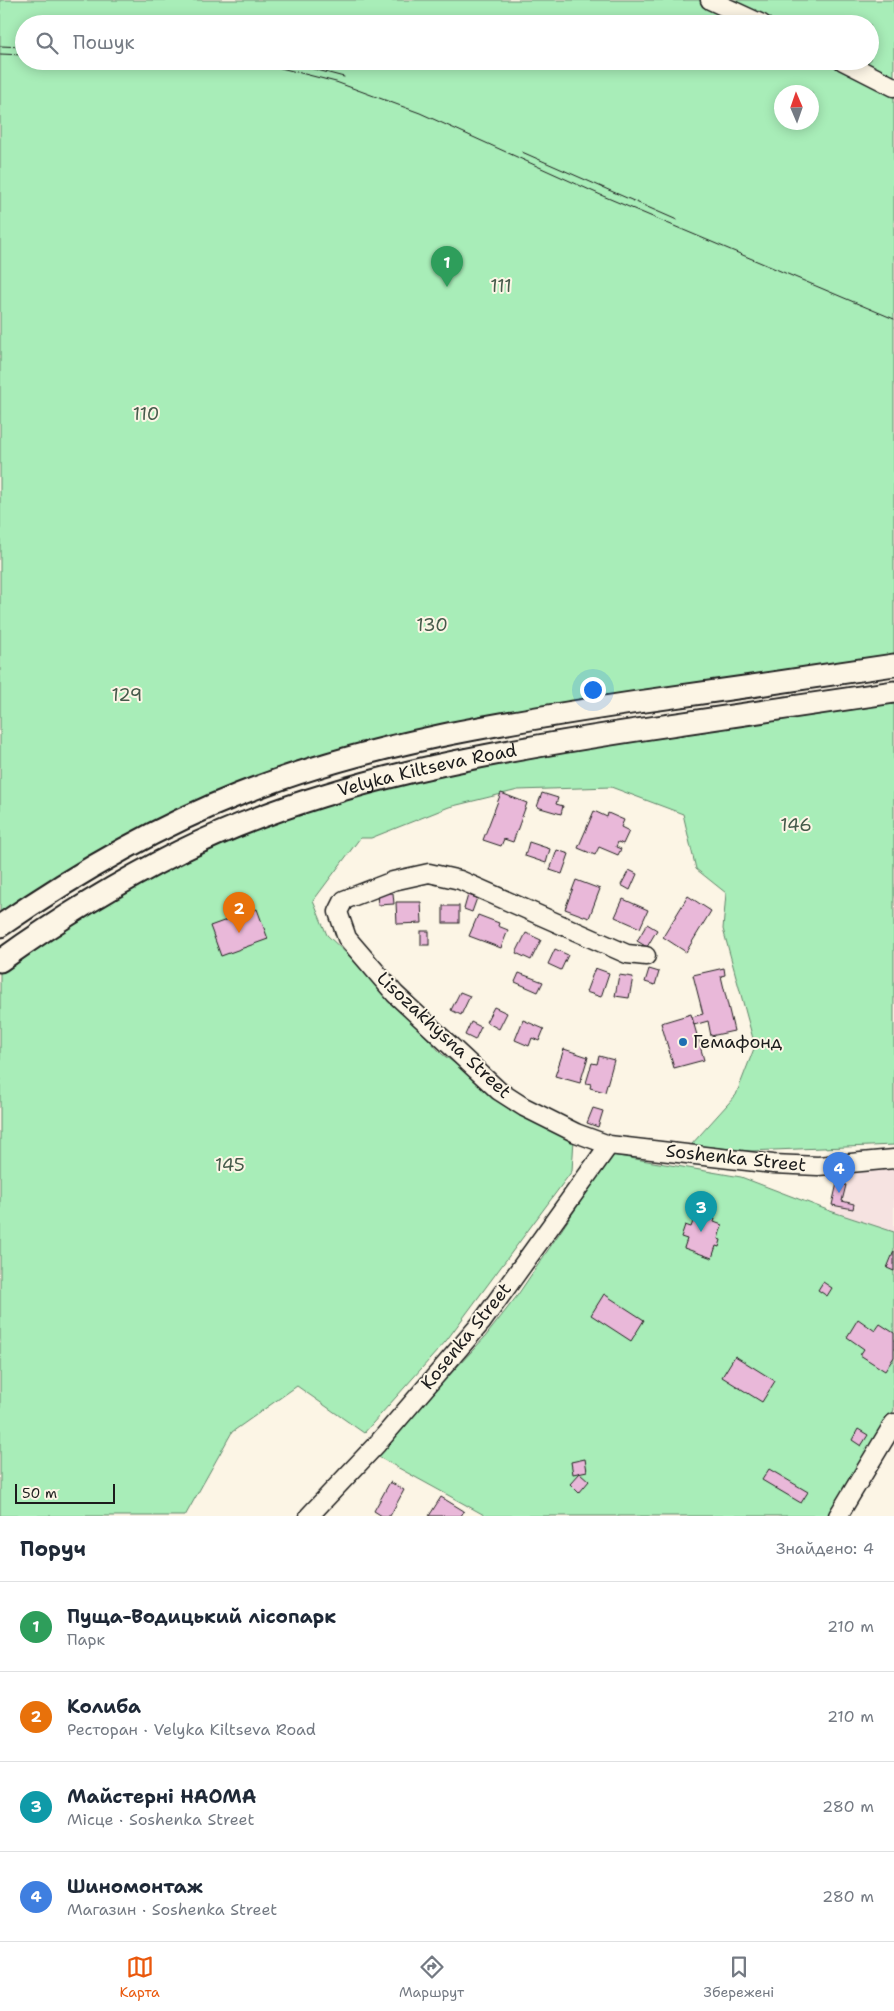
<!DOCTYPE html>
<html lang="uk">
<meta charset="utf-8">
<style>
body{margin:0;font-family:"Shantell Sans",sans-serif;background:#f2f2f3;color:#1f2937}
.compass{position:absolute;left:774px;top:85px;width:45px;height:45px;border-radius:50%;background:#fff;box-shadow:0 2px 12px #0003;rotate:358deg}
.scale{position:absolute;left:15px;bottom:12px;width:100px;box-sizing:border-box;padding-left:5px;border:2px solid #1c1c1c;border-top:0;font-size:14px;line-height:18px;white-space:nowrap;color:#1c1c1c;-webkit-text-stroke:4px #fcf5e5;paint-order:stroke}
.you{position:absolute;left:592px;top:689px;width:18px;height:18px;margin:-12px;border:4px solid #fff;border-radius:50%;background:#1a73e8;box-shadow:0 0 0 8px #1a73e833}
.badge{display:grid;place-items:center;width:32px;height:32px;border-radius:50%;background:#ea580c;color:#fff;font-size:16px;font-weight:700}
.pin{position:absolute;translate:-50% -41px;filter:drop-shadow(0 1px 2px #0008)}
.pin::after{content:'';position:absolute;top:26px;width:18px;height:15px;background:inherit;clip-path:polygon(0 0,100% 0,50% 100%)}
.list{margin:0;padding:0;list-style:none}
h2{display:flex;justify-content:space-between;align-items:center;height:65px;margin:0;padding:0 20px;font-size:21px}
h2 small{font-size:16px;font-weight:400;color:#747a83}
.list li{display:grid;grid-template-columns:32px 1fr auto;gap:15px;align-items:center;box-sizing:border-box;height:90px;padding:0 20px;border-top:1px solid #e0e1e3}
.list b{display:block;font-size:19px;white-space:nowrap}
.list p{margin:0;font-size:16px;white-space:nowrap;color:#747a83}
.list em{font-size:16px;font-style:normal;color:#747a83}
.icon{flex:none;width:28px;height:28px;fill:none;stroke:currentColor;stroke-width:2;stroke-linecap:round;stroke-linejoin:round}
.map{position:relative;flex:none;width:894px;height:1516px;overflow:hidden}
.search{position:absolute;background:#fff;box-shadow:0 2px 12px #0003;left:15px;right:15px;top:15px;height:55px;display:flex;align-items:center;gap:12px;box-sizing:border-box;padding:0 18px;border-radius:28px;color:#747a83;font-size:19px}
.sheet{height:425px;background:#fff}
nav{display:flex;justify-content:space-around;align-items:center;box-sizing:border-box;height:70px;border-top:1px solid #e0e1e3;background:#fff;font-size:14px;color:#747a83}
nav a{display:grid;justify-items:center;gap:2px}
nav .on{color:#ea580c}
.map>svg:first-child{display:block}
.built{fill:#f6e3e1}
.green{fill:#a8edb8;stroke:#62846a;fill-rule:evenodd}
.building{fill:#e9b8d9;stroke:#1c1c1c}
.lines{fill:none;stroke-linecap:round;stroke-linejoin:round}
.minor-casing{stroke:#1c1c1c;stroke-width:21}
.major-casing{stroke:#1c1c1c;stroke-width:25}
.minor{stroke:#fcf5e5;stroke-width:18}
.major{stroke:#fcf5e5;stroke-width:21}
.tram{stroke:#1c1c1c;stroke-width:1}
.poi-dot{fill:#1f6fb2;stroke:#fcf5e5;stroke-width:2}
.labels{text-anchor:middle;stroke-width:4;stroke-linejoin:round;paint-order:stroke}
.park-label{font-size:18px;fill:#465b4b;stroke:#fcf5e5}
.street-label{font-size:18px;fill:#1c1c1c;stroke:#fcf5e5}
.poi-label{font-size:18px;fill:#1c1c1c;stroke:#fcf5e5;text-anchor:start}
</style>
<div class="map">
<svg width="894" height="1516" viewBox="0 0 894 1516">
<rect width="100%" height="100%" fill="#fcf5e5"/>
<filter id="ink" filterUnits="userSpaceOnUse"><feTurbulence type="fractalNoise" baseFrequency=".02" numOctaves="2"/><feDisplacementMap in="SourceGraphic" scale="10" xChannelSelector="R" yChannelSelector="G"/><feConvolveMatrix kernelMatrix="1 2 1 2 8 2 1 2 1" color-interpolation-filters="sRGB"/></filter>
<g filter="url(#ink)">
<polygon class="built" points="894,1165 894,1232 830,1211 837,1183 846,1185 850,1174"/>
<g class="green">
<path d="M0,0H894V654L535,707L475,718L381,741L127,835L65,870L0,912ZM24,24H870V61H24ZM782,92H812V122H782Z"/>
<polygon points="894,692 894,1145 750,1151 691,1145 736,1095 755,1046 723,929 726,893 696,869 683,814 611,787 518,790 449,807 371,838 360,838 313,901 327,935 367,973 442,1054 522,1113 574,1139 572,1171 446,1341 364,1433 297,1386 232,1432 185,1516 0,1516 0,961 110,891 338,792"/>
<polygon points="612,1155 741,1177 830,1211 894,1232 894,1410 852,1487 831,1516 486,1516 375,1455 485,1337 517,1296"/>
</g>
<g class="building">
<polygon points="501,793 527,803 513,842 504,839 501,846 483,840"/>
<polygon points="542,793 558,798 556,804 563,806 561,814 537,807"/>
<polygon points="594,811 607,817 608,813 624,820 621,827 629,831 623,844 618,842 616,847 621,849 618,855 599,847 595,855 578,848"/>
<polygon points="529,842 550,849 546,863 525,856"/>
<polygon points="557,850 569,854 562,874 550,870"/>
<polygon points="629,870 637,874 630,890 621,885"/>
<polygon points="576,880 600,889 589,918 565,909"/>
<polygon points="393,893 394,904 378,905 377,894"/>
<polygon points="468,895 477,898 472,912 464,909"/>
<polygon points="688,896 711,911 686,952 663,937"/>
<polygon points="623,899 648,910 640,928 615,917"/>
<polygon points="396,902 421,902 422,923 397,924"/>
<rect x="443" y="906" width="16" height="17"/>
<polygon points="257,909 268,939 221,956 210,926"/>
<polygon points="478,915 499,923 498,926 508,930 501,948 469,936"/>
<polygon points="647,924 657,930 647,947 637,941"/>
<rect x="421" y="931" width="8" height="14"/>
<polygon points="526,933 541,940 531,960 516,953"/>
<polygon points="555,949 568,955 561,970 548,964"/>
<polygon points="595,968 609,973 601,997 586,992"/>
<polygon points="724,968 725,975 721,976 734,1031 711,1036 708,1021 694,1025 692,1017 703,1014 693,975"/>
<polygon points="649,969 659,972 655,985 645,982"/>
<polygon points="519,973 543,982 538,992 515,982"/>
<polygon points="619,975 633,977 629,998 615,996"/>
<polygon points="460,992 470,996 461,1015 451,1010"/>
<polygon points="494,1007 507,1013 499,1029 486,1022"/>
<polygon points="691,1014 704,1060 674,1068 661,1023"/>
<polygon points="523,1020 544,1029 539,1041 532,1038 529,1046 515,1040"/>
<polygon points="471,1022 481,1027 475,1040 465,1035"/>
<polygon points="564,1049 588,1057 580,1083 555,1076"/>
<polygon points="599,1056 614,1060 605,1092 590,1088 591,1084 586,1083 592,1063 597,1064"/>
<polygon points="593,1108 603,1111 598,1127 587,1123"/>
<polygon points="837,1183 846,1185 842,1201 854,1204 853,1209 832,1205"/>
<polygon points="704,1215 715,1219 714,1222 722,1225 718,1239 721,1240 719,1247 716,1246 712,1258 684,1248 687,1239 681,1237 685,1225 691,1227 695,1216 703,1219"/>
<polygon points="894,1251 894,1271 887,1268"/>
<polygon points="823,1282 832,1288 827,1296 818,1290"/>
<polygon points="604,1294 644,1320 631,1341 591,1315"/>
<polygon points="858,1319 875,1331 880,1324 894,1333 894,1357 885,1371 860,1355 864,1349 847,1337"/>
<polygon points="735,1356 775,1381 762,1402 722,1377"/>
<polygon points="858,1429 868,1435 861,1446 852,1440"/>
<polygon points="585,1459 587,1471 573,1474 571,1462"/>
<polygon points="769,1469 808,1492 801,1503 762,1480"/>
<polygon points="580,1473 589,1481 579,1493 570,1484"/>
<polygon points="390,1482 404,1490 390,1516 382,1516 374,1511"/>
<polygon points="441,1497 464,1511 461,1516 429,1516"/>
</g>
<g class="lines">
<g class="minor-casing">
<g id="minor">
<polyline points="710,0 762,24"/>
<polyline points="843,61 894,87"/>
<polyline points="646,956 627,954 460,880 429,873 393,881 344,900 338,912 347,938 395,994 499,1091 524,1107 576,1133 609,1145 773,1164 818,1166 894,1159"/>
<polyline points="309,1516 377,1444 481,1323 609,1145"/>
<polyline points="838,1516 894,1423"/>
</g>
</g>
<g class="major-casing">
<g id="major">
<path d="M0,926C74,875 156,827 240,794C366,744 499,723 631,703C719,691 806,678 894,665"/>
<path id="s1" d="M0,961C56,921 117,883 179,852C325,780 490,752 650,728C731,716 813,704 894,692"/>
</g>
</g>
<use href="#minor" class="minor"/>
<use href="#major" class="major"/>
<g class="tram">
<polyline points="0,46 24,47"/>
<polyline points="0,54 24,55"/>
<polyline points="225,61 273,66 336,82 420,113 603,196 894,319"/>
<polyline points="283,61 344,77"/>
<polyline points="522,152 677,220"/>
</g>
</g>
</g>
<circle class="poi-dot" cx="683" cy="1042" r="5"/>
<g class="labels">
<g class="park-label">
<text x="501" y="292">111</text>
<text x="146" y="420">110</text>
<text x="432" y="631">130</text>
<text x="127" y="701">129</text>
<text x="796" y="831">146</text>
<text x="230" y="1171">145</text>
</g>
<g class="street-label">
<text dy="6" stroke="none"><textPath href="#s1" startOffset="472">Velyka Kiltseva Road</textPath></text>
<text transform="translate(444 1035) rotate(43)" y="6">Lisozakhysna Street</text>
<text transform="translate(736 1158) rotate(6)" y="6">Soshenka Street</text>
<text transform="translate(466 1336) rotate(-51)" y="6">Kosenka Street</text>
</g>
<g class="poi-label">
<text x="693" y="1048">Гемафонд</text>
</g>
</g>
</svg>
<svg class="compass" viewBox="-18 -18 36 36"><path d="M0-13l5 13h-10z" fill="#e53935"/><path d="M0 13l5-13h-10z" fill="#747a83"/></svg>
<div class="scale">50 m</div>
<div class="you"></div>
<div class="pin badge" style="left:447px;top:287px;background:#2e9e5b">1</div>
<div class="pin badge" style="left:239px;top:933px;background:#e8710a">2</div>
<div class="pin badge" style="left:701px;top:1232px;background:#0f9aa8">3</div>
<div class="pin badge" style="left:839px;top:1193px;background:#3f7fe0">4</div>
<div class="search"><svg class="icon" aria-label="search" viewBox="0 0 24 24"><circle cx="10" cy="10" r="6"/><path d="M15 15l6 6"/></svg>Пошук</div>
</div>
<section class="sheet">
<h2>Поруч<small>Знайдено: 4</small></h2>
<ul class="list">
<li><span class="badge" style="background:#2e9e5b">1</span><div><b>Пуща-Водицький лісопарк</b><p>Парк</p></div><em>210 m</em></li>
<li><span class="badge" style="background:#e8710a">2</span><div><b>Колиба</b><p>Ресторан · Velyka Kiltseva Road</p></div><em>210 m</em></li>
<li><span class="badge" style="background:#0f9aa8">3</span><div><b>Майстерні НАОМА</b><p>Місце · Soshenka Street</p></div><em>280 m</em></li>
<li><span class="badge" style="background:#3f7fe0">4</span><div><b>Шиномонтаж</b><p>Магазин · Soshenka Street</p></div><em>280 m</em></li>
</ul>
</section>
<nav>
<a class="on"><svg class="icon" aria-label="map" viewBox="0 0 24 24"><path d="M3 6l6-2 6 2 6-2v14l-6 2-6-2-6 2zM9 4v14M15 6v14"/></svg>Карта</a>
<a><svg class="icon" aria-label="directions" viewBox="0 0 24 24"><path d="M12 3l9 9-9 9-9-9zM9 14v-3h6M13 9l2 2-2 2"/></svg>Маршрут</a>
<a><svg class="icon" aria-label="saved" viewBox="0 0 24 24"><path d="M7 4h10v16l-5-4-5 4z"/></svg>Збережені</a>
</nav>
